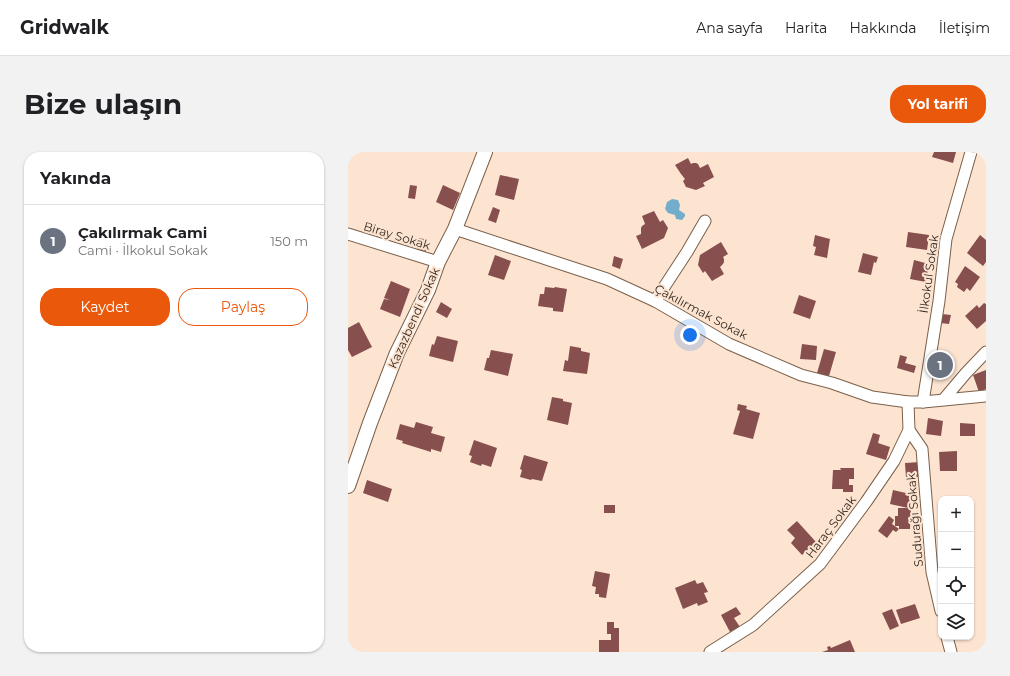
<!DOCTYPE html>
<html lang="tr">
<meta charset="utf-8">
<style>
body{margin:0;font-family:Montserrat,sans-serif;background:#f2f2f2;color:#202124}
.controls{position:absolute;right:12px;bottom:12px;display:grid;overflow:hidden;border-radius:8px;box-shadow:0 1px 3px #0004}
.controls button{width:36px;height:36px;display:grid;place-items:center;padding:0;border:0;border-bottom:1px solid #e0e0e0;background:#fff;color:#202124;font:20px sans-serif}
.you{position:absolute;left:342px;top:183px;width:14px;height:14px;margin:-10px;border:3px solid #fff;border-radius:50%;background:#1a73e8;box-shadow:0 0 0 6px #1a73e833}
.badge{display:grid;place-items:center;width:26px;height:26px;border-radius:50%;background:#ea580c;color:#fff;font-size:13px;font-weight:700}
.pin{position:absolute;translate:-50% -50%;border:2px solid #fff;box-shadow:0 1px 4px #0006}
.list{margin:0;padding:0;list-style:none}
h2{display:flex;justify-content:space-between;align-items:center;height:52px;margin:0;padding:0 16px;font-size:17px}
h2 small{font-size:13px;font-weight:400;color:#757577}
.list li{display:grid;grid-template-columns:26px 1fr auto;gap:12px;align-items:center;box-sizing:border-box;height:72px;padding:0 16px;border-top:1px solid #e0e0e0}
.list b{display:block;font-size:15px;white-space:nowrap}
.list p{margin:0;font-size:13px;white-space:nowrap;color:#757577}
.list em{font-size:13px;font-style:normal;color:#757577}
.actions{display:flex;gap:8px;padding:12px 16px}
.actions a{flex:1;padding:9px 0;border:1px solid #ea580c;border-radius:16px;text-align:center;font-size:14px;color:#ea580c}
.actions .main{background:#ea580c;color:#fff}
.icon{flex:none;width:22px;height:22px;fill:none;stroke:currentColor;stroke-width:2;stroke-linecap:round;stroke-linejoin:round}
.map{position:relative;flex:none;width:638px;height:500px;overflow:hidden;border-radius:16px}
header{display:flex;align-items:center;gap:24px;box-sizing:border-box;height:56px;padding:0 20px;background:#fff;border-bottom:1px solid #e0e0e0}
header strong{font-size:19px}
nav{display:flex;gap:22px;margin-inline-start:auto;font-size:14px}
.intro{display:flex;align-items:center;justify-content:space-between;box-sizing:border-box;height:96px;padding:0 24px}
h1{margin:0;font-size:28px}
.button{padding:10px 18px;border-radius:16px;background:#ea580c;color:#fff;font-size:14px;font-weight:700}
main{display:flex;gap:24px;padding:0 24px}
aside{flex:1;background:#fff;border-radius:16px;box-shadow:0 1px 3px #0004}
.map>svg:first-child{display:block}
.water{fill:#72adcc}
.building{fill:#874f4d}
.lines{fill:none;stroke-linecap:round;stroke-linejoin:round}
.minor-casing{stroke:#7a604a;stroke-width:13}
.tertiary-casing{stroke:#7a604a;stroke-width:16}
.minor{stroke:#fff;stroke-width:11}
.tertiary{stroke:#fff;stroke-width:14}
.labels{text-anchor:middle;stroke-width:4;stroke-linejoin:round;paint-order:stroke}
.street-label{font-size:12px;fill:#32271e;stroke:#fde4d1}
</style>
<header>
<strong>Gridwalk</strong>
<nav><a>Ana sayfa</a><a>Harita</a><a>Hakkında</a><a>İletişim</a></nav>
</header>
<div class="intro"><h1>Bize ulaşın</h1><a class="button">Yol tarifi</a></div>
<main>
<aside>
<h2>Yakında<small></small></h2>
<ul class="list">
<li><span class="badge" style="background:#6b7280">1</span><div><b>Çakılırmak Cami</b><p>Cami · İlkokul Sokak</p></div><em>150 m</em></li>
</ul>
<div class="actions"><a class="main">Kaydet</a><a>Paylaş</a></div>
</aside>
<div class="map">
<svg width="638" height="500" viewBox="0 0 638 500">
<rect width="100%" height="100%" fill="#fde4d1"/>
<polygon class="water" points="324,47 330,48 332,53 331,58 337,62 337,64 334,68 328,67 327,63 320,61 317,57 319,50"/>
<g class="building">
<polygon points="586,0 608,0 605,11 584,5"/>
<polygon points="340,6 343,12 345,11 348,11 350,12 352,16 360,12 366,25 355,31 357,34 348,38 338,35 335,29 337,27 333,22 327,13"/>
<polygon points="152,23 171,27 166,48 147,43"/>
<polygon points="62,33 69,34 67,47 60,46"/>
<polygon points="95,33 112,41 105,58 88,50"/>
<polygon points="145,55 152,58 148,71 140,68"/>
<polygon points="306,59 312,70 315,68 320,76 316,86 294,97 288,84 293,82 293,76 294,74 297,72 294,64"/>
<polygon points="560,80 581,83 579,98 558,95"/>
<polygon points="467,83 482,87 479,106 466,103 468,95 465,94"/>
<polygon points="632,83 638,88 638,110 635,114 619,101"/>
<polygon points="71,86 80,88 77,102 69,100"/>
<polygon points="373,90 380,102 375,105 376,107 376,110 375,112 372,115 376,122 364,129 357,119 355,121 350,113 352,103"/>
<polygon points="515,101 530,105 528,111 526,110 523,123 510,120"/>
<polygon points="147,103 163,109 156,128 140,123"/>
<polygon points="266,104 275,107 272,117 264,114"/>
<polygon points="566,108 581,112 578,130 562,127"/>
<polygon points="617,114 632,125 622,139 619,136 616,140 609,135 610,132 607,130"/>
<polygon points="43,129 62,137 52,165 32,157 36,147 42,148 36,146"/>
<polygon points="197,135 206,136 207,135 219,137 215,160 205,159 205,156 190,154 192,142 196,142"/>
<polygon points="451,143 468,149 462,167 445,161"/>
<polygon points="93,150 104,157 99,166 88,160"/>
<polygon points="636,151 638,152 638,169 629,177 617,164 629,153 631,156"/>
<polygon points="594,162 603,163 601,172 592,171"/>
<polygon points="11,170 24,195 4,205 0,198 0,176"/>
<polygon points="89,184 110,189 105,210 81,204 84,192 86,193"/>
<polygon points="454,192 469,194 468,208 452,207"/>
<polygon points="222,194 233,196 233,199 242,201 239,222 215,219 217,208 220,209"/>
<polygon points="476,197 488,200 481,224 469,221"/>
<polygon points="143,198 165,202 160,224 136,218 139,206 141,206"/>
<polygon points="552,203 559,205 557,211 568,214 566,221 549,216"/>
<polygon points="594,204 600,218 589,222 583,209"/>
<polygon points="638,218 638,237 631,240 625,223"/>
<polygon points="204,245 215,247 215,249 224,251 220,273 199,268"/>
<polygon points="390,252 399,254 398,257 412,261 405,287 385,282 392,259 389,258"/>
<polygon points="580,266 595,269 593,284 578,282"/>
<polygon points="68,270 85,275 83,281 97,285 93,300 83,297 83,300 54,291 55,289 48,287 52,272 66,276"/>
<polygon points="612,271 627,272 627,284 612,284"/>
<polygon points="525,281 532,283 530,291 542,295 538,308 518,302"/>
<polygon points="126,288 149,296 143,315 134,312 133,314 122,310 124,304 121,303"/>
<polygon points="609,299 609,319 592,319 591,300"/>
<polygon points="176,303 200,310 194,329 184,327 183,328 172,325 174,318 172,317"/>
<polygon points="572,310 573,325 558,326 557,311"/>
<polygon points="492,316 506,316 506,327 501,327 501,333 505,333 505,340 495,340 495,337 484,337 485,318 493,318"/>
<polygon points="19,328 44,337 40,350 15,341"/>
<polygon points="545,338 558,341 557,343 563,344 560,356 542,352"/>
<rect x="256" y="353" width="11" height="8"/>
<polygon points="550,356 563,356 562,377 551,377 551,374 547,374 547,364 550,364"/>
<polygon points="541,364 546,368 544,372 551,377 548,380 545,378 539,386 530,379"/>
<polygon points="449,369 468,390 454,403 443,391 447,386 439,378"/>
<polygon points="247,419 262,422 258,446 251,445 251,442 247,442 248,435 244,434"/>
<polygon points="347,428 349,432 355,430 360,440 356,441 360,450 350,454 349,451 335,457 327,436"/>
<polygon points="567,452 572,466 553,472 548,458"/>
<polygon points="388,455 393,462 386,466 392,475 382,480 373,463"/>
<polygon points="544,457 551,474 542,478 534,461"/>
<polygon points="259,470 266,470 266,476 271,476 271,500 251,500 251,488 263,488 263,482 259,482"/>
<polygon points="502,488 507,500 474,500 480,498 479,495 482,494 483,496"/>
</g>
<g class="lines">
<g class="minor-casing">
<g id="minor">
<polyline points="107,77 259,127 307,149 381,192 453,223 484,231 524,245 560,250 575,250 638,244"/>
<polyline points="0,82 90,110"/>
<polyline points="307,149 339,100 357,69"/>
<polyline points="596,247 618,221 638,200"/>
<polyline points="575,250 591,149 598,87 623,0"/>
<polyline points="561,278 574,297 584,420 593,459"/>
<polyline points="599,485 603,500"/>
<polyline points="362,500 405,473 472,412 518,350 546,309 561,278 560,250"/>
</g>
</g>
<g class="tertiary-casing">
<polyline id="tertiary" points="0,334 22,271 49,201 80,138 90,110 107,77 137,0"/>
</g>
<use href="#minor" class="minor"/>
<use href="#tertiary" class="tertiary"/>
</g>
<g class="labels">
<g class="street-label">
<text transform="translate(49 84) rotate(17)" y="4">Biray Sokak</text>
<text transform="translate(581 122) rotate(-82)" y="4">İlkokul Sokak</text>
<text transform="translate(353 160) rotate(28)" y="4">Çakılırmak Sokak</text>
<text transform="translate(66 166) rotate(-66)" y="4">Kazazbendi Sokak</text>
<text transform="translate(567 368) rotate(-95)" y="4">Sudurağı Sokak</text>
<text transform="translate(483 375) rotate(-53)" y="4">Haraç Sokak</text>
</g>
</g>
</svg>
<div class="controls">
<button>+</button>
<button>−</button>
<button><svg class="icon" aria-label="locate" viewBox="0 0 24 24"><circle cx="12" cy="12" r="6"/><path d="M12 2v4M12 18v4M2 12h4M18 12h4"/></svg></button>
<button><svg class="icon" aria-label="layers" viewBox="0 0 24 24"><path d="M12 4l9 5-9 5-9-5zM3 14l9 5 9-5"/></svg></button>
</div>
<div class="you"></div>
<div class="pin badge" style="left:592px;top:213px;background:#6b7280">1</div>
</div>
</main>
